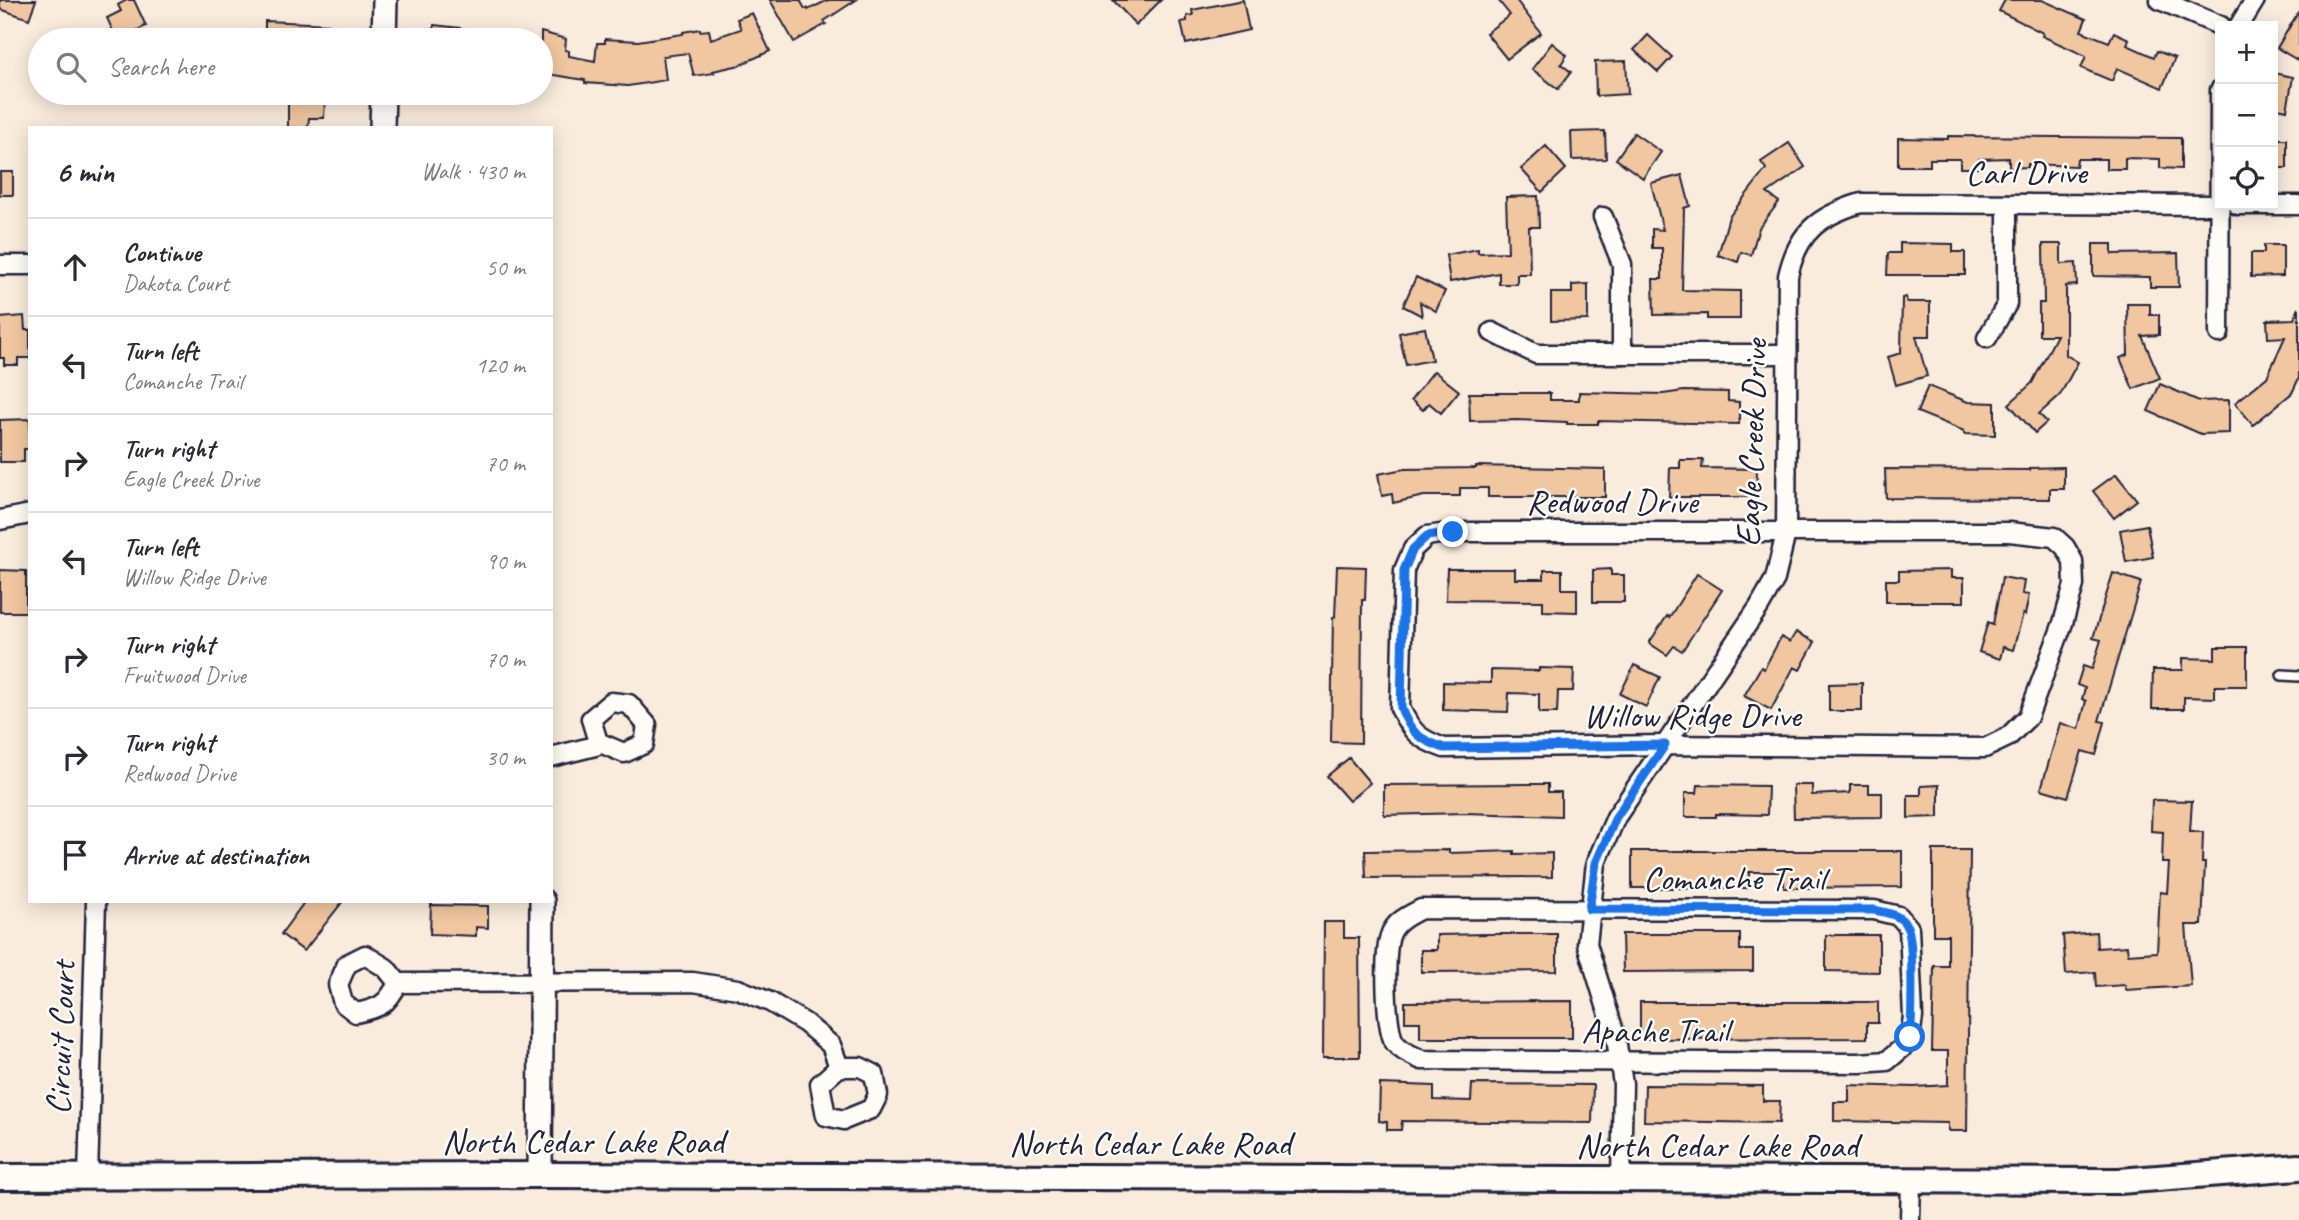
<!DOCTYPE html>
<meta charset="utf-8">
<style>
body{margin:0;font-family:Caveat,sans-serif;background:#f7f7f7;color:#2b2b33}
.controls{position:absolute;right:21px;top:21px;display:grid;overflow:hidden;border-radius:0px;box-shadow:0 4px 18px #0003}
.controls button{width:63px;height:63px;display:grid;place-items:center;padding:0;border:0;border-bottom:2px solid #e1e1e2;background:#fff;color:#2b2b33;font:35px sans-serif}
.stop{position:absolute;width:21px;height:21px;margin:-16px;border:5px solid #1a73e8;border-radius:50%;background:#fff}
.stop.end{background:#1a73e8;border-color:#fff;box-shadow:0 2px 7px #0008}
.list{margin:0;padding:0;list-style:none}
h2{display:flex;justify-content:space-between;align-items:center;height:91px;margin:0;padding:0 28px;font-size:30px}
h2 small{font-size:23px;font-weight:400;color:#7c7c81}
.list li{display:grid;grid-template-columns:46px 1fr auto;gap:21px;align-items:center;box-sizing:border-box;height:98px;padding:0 28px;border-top:2px solid #e1e1e2}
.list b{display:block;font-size:26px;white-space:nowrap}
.list p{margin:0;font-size:23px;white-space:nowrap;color:#7c7c81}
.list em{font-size:23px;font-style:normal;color:#7c7c81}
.icon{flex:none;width:38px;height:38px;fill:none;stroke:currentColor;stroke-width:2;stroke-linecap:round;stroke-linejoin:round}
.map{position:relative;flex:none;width:2299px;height:1220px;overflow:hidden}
.search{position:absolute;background:#fff;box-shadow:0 4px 18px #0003;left:28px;top:28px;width:525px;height:77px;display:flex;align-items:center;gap:18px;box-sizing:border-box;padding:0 24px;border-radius:38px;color:#7c7c81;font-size:26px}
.panel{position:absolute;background:#fff;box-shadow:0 4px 18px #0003;left:28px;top:126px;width:525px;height:777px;border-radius:0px}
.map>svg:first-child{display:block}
.building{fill:#f1c7a1;stroke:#22223b;stroke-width:2}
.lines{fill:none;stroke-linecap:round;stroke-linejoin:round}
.service-casing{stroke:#22223b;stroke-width:14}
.minor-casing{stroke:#22223b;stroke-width:23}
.tertiary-casing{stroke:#22223b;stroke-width:28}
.secondary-casing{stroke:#22223b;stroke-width:30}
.service{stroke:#fdfcf7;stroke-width:9}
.minor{stroke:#fdfcf7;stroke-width:18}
.tertiary{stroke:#fdfcf7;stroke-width:23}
.secondary{stroke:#fdfcf7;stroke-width:24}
.route{stroke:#1a73e8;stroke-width:9}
.labels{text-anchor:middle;stroke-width:5;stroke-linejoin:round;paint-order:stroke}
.street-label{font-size:35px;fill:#22223b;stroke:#fdfcf7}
</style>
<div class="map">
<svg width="2299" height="1220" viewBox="0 0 2299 1220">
<rect width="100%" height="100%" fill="#f9ecdd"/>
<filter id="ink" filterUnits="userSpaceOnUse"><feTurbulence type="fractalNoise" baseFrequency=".0143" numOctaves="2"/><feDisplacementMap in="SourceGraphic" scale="14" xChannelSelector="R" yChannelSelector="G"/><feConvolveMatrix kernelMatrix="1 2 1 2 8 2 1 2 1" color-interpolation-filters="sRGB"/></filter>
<g filter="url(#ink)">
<g class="building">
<polygon points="0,0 36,0 29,19 0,9"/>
<polygon points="127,0 134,0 146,26 117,40 107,18 121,11 118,5"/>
<polygon points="770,0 800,0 805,9 807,8 808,10 828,0 856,0 824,21 826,24 794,42"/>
<polygon points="1113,0 1161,0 1136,25"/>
<polygon points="1243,0 1249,30 1186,44 1181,22 1187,21 1187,16 1193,15 1192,10"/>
<polygon points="1498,0 1516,0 1541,33 1507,59 1486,33 1510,15"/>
<polygon points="2005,0 2042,0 2086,19 2081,31 2109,42 2114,32 2129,39 2127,45 2154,57 2157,51 2175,58 2162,88 2117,68 2112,81 2081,68 2086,56 2042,36 2043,33 1999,11"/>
<polygon points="2299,11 2299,61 2277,48"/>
<polygon points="752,13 770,51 740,65 713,71 714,73 694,76 688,53 663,56 666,80 628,86 585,83 585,80 541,73 543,53 541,53 541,32 566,39 565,50 569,51 569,56 595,61 597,43 605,43 605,39 638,41 683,34 683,32 700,29 700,31 709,30 711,39 741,29 737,19"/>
<polygon points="265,21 329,24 330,40 265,40"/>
<polygon points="434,25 460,28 460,40 434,40"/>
<polygon points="1648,35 1672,57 1658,72 1634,50"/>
<polygon points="1552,43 1567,55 1561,64 1571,72 1558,89 1532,69"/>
<polygon points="1626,61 1628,94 1596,96 1595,62"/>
<polygon points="2273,73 2293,77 2287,110 2273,107"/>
<polygon points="288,99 325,100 324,118 309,118 308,128 288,128"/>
<polygon points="1605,131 1606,159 1572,160 1571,132"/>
<polygon points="1634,133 1661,152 1643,178 1616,159"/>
<polygon points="1948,136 2181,138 2181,169 2160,168 2160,159 2125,158 2125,169 2106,169 2106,159 2077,159 2076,166 2028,164 2028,167 2009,168 2009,158 1979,159 1979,168 1960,168 1960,159 1930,159 1930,166 1898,166 1898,138 1948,139"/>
<rect x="2273" y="139" width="14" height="29"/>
<polygon points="1789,143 1805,167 1767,193 1779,202 1759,228 1751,255 1741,252 1738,262 1718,255 1729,217 1766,169 1761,162"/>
<polygon points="1546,146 1566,169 1542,192 1521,169"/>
<rect x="0" y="172" width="13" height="23"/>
<polygon points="1682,175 1690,206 1684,208 1682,290 1740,291 1740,319 1707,319 1707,314 1654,315 1653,279 1662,279 1662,248 1652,248 1652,229 1663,230 1651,183"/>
<polygon points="1538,196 1539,227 1529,227 1530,274 1517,274 1517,284 1499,284 1499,273 1450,282 1446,255 1478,249 1478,253 1508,252 1506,197"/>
<polygon points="1900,243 1953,244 1953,252 1965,252 1965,275 1887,275 1888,253 1900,253"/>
<polygon points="2043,244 2061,244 2061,264 2076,263 2077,285 2066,286 2066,355 2078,362 2060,395 2039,414 2047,422 2035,433 2009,404 2032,383 2057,335 2039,335 2039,303 2044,303"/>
<polygon points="2093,244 2112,244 2112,254 2178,253 2179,287 2150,287 2150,277 2093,276"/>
<polygon points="2264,245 2283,245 2283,276 2251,277 2251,253 2264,253"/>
<polygon points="1416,277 1445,291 1436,311 1420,302 1422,316 1403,306"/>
<polygon points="1588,284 1588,320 1551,321 1551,293 1572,293 1572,285"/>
<polygon points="1906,297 1907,302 1930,302 1930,336 1916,336 1927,376 1896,385 1888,357 1901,353 1902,298"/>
<polygon points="2127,304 2150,304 2150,315 2159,315 2159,335 2142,336 2160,378 2133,389 2120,358 2128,355"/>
<polygon points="2299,308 2299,378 2292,393 2253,425 2235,403 2267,377 2285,337 2268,338 2267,320 2294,319"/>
<polygon points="24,316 25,330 30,330 30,358 18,358 18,365 4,365 4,358 0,358 0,318"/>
<polygon points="1425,328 1432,360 1406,365 1399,333"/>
<polygon points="1434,371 1459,391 1441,413 1429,403 1423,410 1411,400"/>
<polygon points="2160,384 2199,401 2229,400 2229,433 2201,434 2148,411"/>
<polygon points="1928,386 1968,402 1995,403 1995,435 1964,434 1964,431 1917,412"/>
<polygon points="1684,391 1728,392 1728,401 1739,402 1739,424 1598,421 1598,424 1567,424 1567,422 1517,420 1470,421 1469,393 1550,393 1550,400 1579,400 1579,392 1663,394"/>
<polygon points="30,419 30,449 24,449 24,462 0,462 0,420"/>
<polygon points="1680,460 1703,460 1702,468 1757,469 1756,497 1669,497 1670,468 1680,468"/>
<polygon points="1476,466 1605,469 1605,497 1488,497 1488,488 1460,488 1460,496 1424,496 1393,503 1392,494 1382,496 1378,474 1404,469 1476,468"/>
<polygon points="2064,467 2064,489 2050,489 2050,499 1886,498 1885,469 2030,470 2030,468"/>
<polygon points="2116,474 2137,500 2114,518 2093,491"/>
<polygon points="2147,525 2153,557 2126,562 2120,530"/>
<polygon points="1337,566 1366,567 1365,600 1362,600 1361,743 1331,742 1333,617 1335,617"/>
<polygon points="1447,569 1515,569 1515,579 1544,579 1544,570 1562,570 1562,589 1577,589 1577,612 1543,611 1543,601 1446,600"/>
<polygon points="1611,569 1611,575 1624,575 1624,602 1593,602 1593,570"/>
<polygon points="0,570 26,571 26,612 0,612"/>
<polygon points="1951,570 1951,578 1964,578 1964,602 1886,602 1886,580 1899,580 1899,571"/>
<polygon points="2113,573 2141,582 2099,721 2105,722 2096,755 2082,751 2068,797 2041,789 2060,723 2079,729 2086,701 2082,699 2085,688 2077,685 2083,666 2092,669 2101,640 2093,638"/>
<polygon points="1697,574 1722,590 1682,651 1674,646 1667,655 1649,643 1667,616 1669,618"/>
<polygon points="2002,577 2024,581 2022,594 2029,595 2025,615 2023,614 2013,650 2003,647 2000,659 1979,652 1988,622 1993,624"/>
<polygon points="1796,632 1815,642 1800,670 1794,667 1771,710 1744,696 1761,667 1764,669 1781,637 1790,642"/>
<polygon points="2215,647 2247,647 2247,686 2215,686 2215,698 2184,697 2184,709 2152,709 2153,670 2183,670 2183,658 2215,659"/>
<polygon points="1634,665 1660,677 1646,707 1620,694"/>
<polygon points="1539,668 1574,669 1573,691 1558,691 1557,713 1539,713 1539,694 1509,693 1508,712 1443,710 1443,682 1491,683 1491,670 1539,671"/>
<polygon points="1862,683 1862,711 1829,711 1829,684"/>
<polygon points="1349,758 1370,783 1349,801 1327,776"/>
<polygon points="1529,784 1548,784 1548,792 1561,792 1561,816 1465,813 1384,815 1384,785"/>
<polygon points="1698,785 1768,786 1767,815 1716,814 1716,817 1685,817 1685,793 1697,793"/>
<polygon points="1793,785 1812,785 1812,795 1850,793 1850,785 1869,785 1869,793 1882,793 1882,817 1794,818"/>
<polygon points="1939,785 1939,817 1908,818 1908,795 1921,795 1921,786"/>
<polygon points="2152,800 2192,801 2190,832 2203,832 2202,863 2205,863 2202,925 2186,925 2191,986 2126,990 2125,985 2096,987 2095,972 2066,974 2063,935 2096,932 2097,948 2127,946 2128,954 2157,952 2160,892 2167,893 2169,863 2162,863 2163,832 2151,831"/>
<polygon points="1449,850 1449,853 1514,851 1514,854 1552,853 1552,877 1366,878 1365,851"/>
<polygon points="1933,850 1970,850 1967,1131 1948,1131 1948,1123 1834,1121 1834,1102 1849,1102 1849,1085 1914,1087 1948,1085 1948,1051 1932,1051 1934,966 1948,966 1948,935 1933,935"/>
<polygon points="1632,851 1902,851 1902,887 1784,888 1784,872 1749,872 1749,888 1632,888"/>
<polygon points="305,901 343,901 304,951 281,934"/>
<polygon points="431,905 488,906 488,928 476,927 476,936 430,934"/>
<polygon points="1324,922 1344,922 1344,938 1359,938 1360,1057 1323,1057"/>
<polygon points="1490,934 1557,934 1557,971 1421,972 1421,950 1437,950 1437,935"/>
<polygon points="1622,934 1740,934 1740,950 1753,950 1753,971 1623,972"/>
<polygon points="1826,935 1879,935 1879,972 1826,971"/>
<polygon points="1572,1001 1572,1038 1420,1038 1420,1022 1405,1022 1405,1002"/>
<polygon points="1640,1002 1878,1002 1878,1023 1867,1023 1867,1038 1640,1039"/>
<polygon points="1380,1084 1434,1086 1434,1100 1471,1101 1472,1084 1593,1085 1592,1123 1402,1121 1401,1130 1387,1130 1387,1122 1379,1121"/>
<polygon points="1645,1085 1763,1086 1763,1101 1780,1101 1779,1123 1644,1121"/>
</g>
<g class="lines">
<g class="service-casing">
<polyline id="service" points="2282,675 2299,676"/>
</g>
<g class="minor-casing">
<g id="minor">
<polyline points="2160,0 2221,26"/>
<polyline points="2239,26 2255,0"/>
<polyline points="2238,205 2299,205"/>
<polyline points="1603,217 1622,264 1622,354"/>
<polyline points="0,265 30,265"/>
<polyline points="1492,332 1536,354 1786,354"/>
<polyline points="2219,333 2220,90"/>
<polyline points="1987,338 2007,304 2007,204"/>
<polyline points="0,520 30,514"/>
<path d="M1453,532H2009L2054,537L2065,547L2073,561L2074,585L2063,623L2028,717L2008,737L1985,748L1665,745L1444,748C1419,739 1412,733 1400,708L1404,570L1413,549L1427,536Z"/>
<polygon points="611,702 629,704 647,725 644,744 624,753 598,742 591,719"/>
<polyline points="551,757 595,746 598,742"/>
<path d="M1421,909L1874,910L1899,916L1909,928L1913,1017L1910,1037L1901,1049L1887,1061L1860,1063L1422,1060C1412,1055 1402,1052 1395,1043C1385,1030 1384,952 1390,936C1394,922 1409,915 1421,909Z"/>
<path d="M365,955L386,968L398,983C387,1005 380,1008 356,1013L343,1003L338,985L347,964Z"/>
<polyline points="398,983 693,982 738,989 770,1002 805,1023 831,1045 839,1067"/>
<polygon points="839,1067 860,1067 874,1074 878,1095 871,1109 844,1120 826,1116 820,1084"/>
<polyline points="88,1177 96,901"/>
<path d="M1621,1180L1623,1084L1616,1038L1587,944L1596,863L1616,817L1759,607L1775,579L1786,533L1788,276C1798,231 1819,216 1861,203L2220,205"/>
<polyline points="1910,1220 1911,1180"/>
</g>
</g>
<g class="tertiary-casing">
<g id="tertiary">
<polyline points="384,40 385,0"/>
<polyline points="382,128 383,93"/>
<polyline points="540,1175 542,901"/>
</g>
</g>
<g class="secondary-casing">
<polyline id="secondary" points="0,1177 540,1175 2119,1181 2299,1167"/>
</g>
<use href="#service" class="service"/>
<use href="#minor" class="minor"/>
<use href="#tertiary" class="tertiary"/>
<use href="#secondary" class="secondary"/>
</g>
</g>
<g class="lines" filter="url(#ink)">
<path class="route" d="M1453,532L1427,536L1413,549L1404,570L1401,708C1411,734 1419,739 1444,748L1665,745L1616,817L1596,863L1589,909L1874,910C1887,913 1901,914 1907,927C1914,938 1912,1021 1910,1037"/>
</g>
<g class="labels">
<g class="street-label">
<text x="2026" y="184">Carl Drive</text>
<text transform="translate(1751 443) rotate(-88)" y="12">Eagle Creek Drive</text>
<text x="1612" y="513">Redwood Drive</text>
<text x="1692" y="727">Willow Ridge Drive</text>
<text x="1734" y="890">Comanche Trail</text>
<text x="1655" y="1042">Apache Trail</text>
<text transform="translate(60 1038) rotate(-88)" y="12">Circuit Court</text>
<text x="583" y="1153">North Cedar Lake Road</text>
<text x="1150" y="1155">North Cedar Lake Road</text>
<text x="1717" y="1157">North Cedar Lake Road</text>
</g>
</g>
</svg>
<div class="controls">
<button>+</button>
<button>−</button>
<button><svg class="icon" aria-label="locate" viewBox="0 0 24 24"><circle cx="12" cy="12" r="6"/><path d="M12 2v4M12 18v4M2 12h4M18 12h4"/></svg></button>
</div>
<div class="stop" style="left:1910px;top:1037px"></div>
<div class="stop end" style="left:1453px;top:532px"></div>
<div class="search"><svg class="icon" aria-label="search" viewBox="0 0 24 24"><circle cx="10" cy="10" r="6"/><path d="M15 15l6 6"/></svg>Search here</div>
<section class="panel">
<h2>6 min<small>Walk · 430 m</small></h2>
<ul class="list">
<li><svg class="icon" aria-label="ahead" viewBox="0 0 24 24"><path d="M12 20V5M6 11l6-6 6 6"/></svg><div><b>Continue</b><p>Dakota Court</p></div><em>50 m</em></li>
<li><svg class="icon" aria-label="left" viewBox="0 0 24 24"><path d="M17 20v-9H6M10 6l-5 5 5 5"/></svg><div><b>Turn left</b><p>Comanche Trail</p></div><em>120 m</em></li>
<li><svg class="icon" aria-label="right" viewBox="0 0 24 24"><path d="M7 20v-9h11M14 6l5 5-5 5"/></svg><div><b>Turn right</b><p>Eagle Creek Drive</p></div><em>70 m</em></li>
<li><svg class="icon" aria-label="left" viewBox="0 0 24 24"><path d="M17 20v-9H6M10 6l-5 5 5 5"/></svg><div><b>Turn left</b><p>Willow Ridge Drive</p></div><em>90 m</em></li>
<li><svg class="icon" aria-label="right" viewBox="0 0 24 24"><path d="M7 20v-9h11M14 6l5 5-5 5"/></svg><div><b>Turn right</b><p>Fruitwood Drive</p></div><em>70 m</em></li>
<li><svg class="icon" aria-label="right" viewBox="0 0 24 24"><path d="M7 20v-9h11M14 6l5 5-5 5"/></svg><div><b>Turn right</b><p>Redwood Drive</p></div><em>30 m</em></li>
<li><svg class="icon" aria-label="arrive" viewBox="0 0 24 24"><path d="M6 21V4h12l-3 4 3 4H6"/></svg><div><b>Arrive at destination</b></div></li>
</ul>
</section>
</div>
